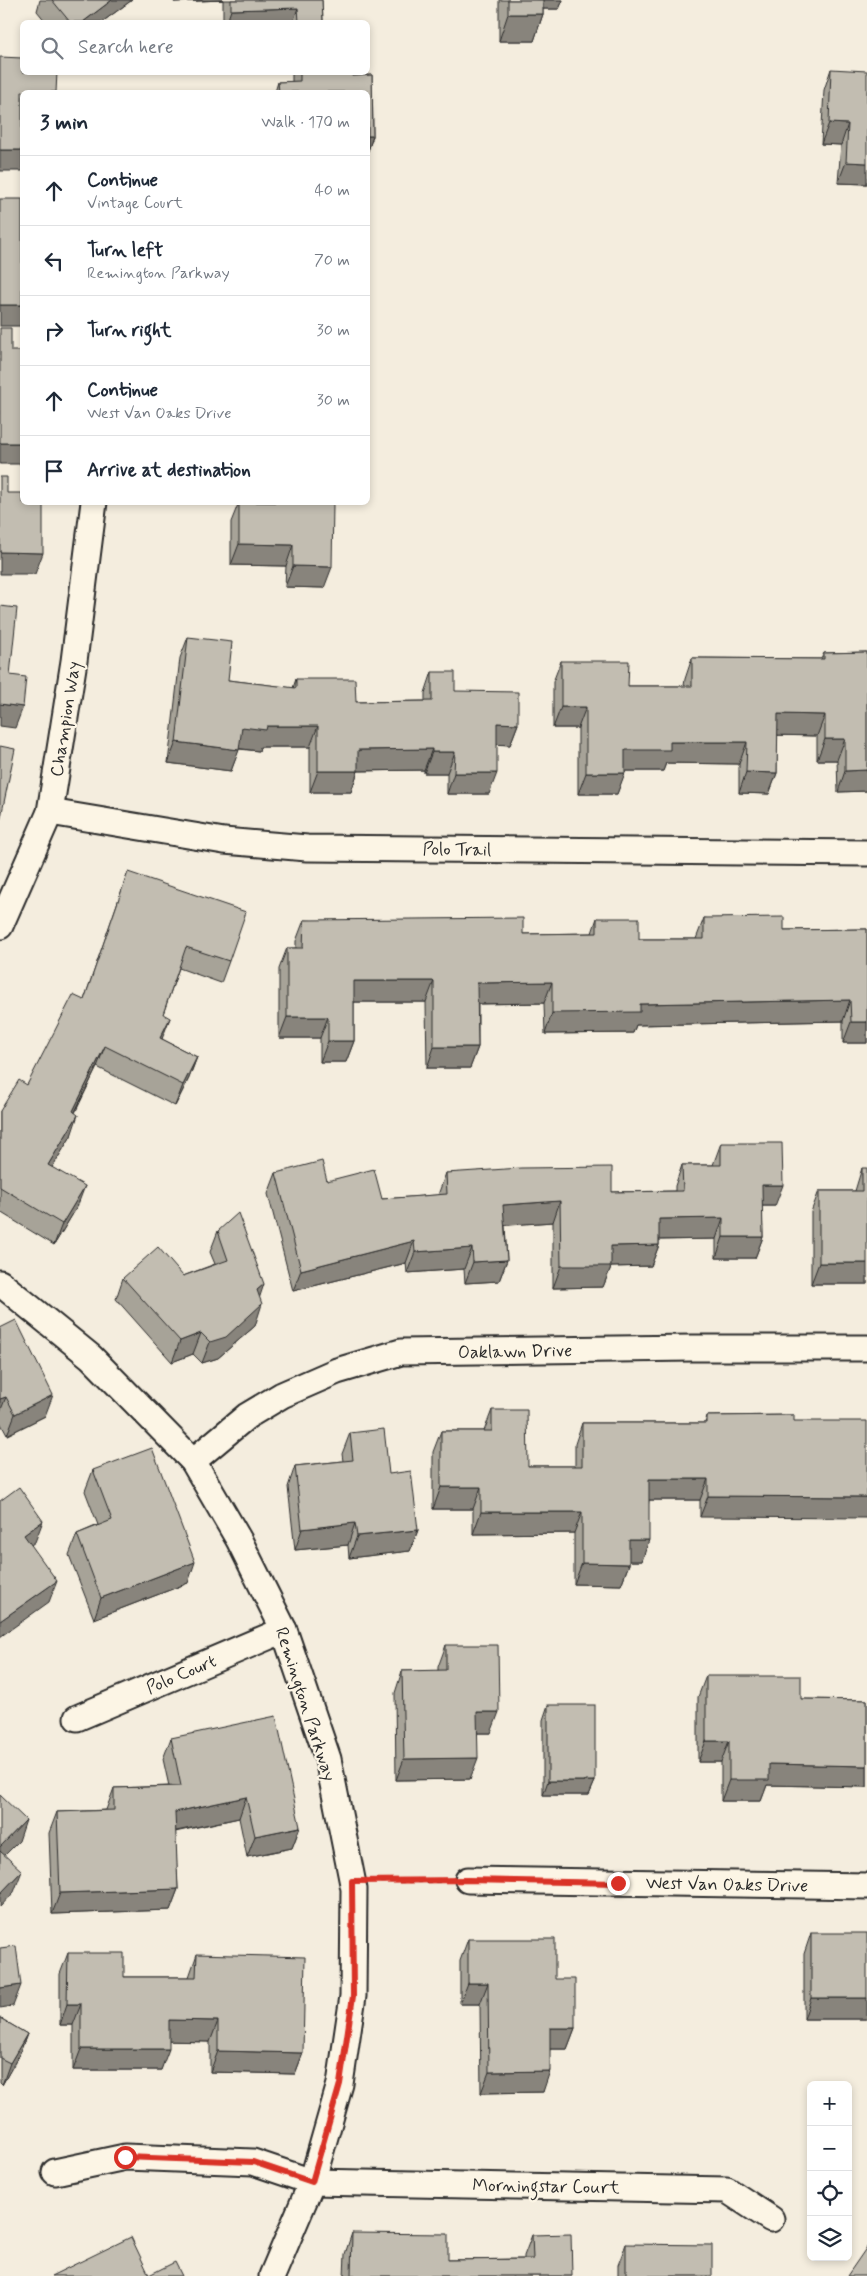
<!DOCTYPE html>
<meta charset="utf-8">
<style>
body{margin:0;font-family:Mynerve,sans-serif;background:#f6f6f7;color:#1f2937}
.controls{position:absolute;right:15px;bottom:15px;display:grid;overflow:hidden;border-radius:8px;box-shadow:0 2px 8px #0003}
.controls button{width:45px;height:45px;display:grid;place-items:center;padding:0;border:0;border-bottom:1px solid #e0e1e3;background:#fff;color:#1f2937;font:25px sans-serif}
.stop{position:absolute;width:15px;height:15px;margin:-11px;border:4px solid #d93025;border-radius:50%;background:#fff}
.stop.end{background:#d93025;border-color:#fff;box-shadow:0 1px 5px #0008}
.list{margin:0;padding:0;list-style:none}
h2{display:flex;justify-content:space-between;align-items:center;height:65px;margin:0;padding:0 20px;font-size:21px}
h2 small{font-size:16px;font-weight:400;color:#747a83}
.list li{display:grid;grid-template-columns:32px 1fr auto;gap:15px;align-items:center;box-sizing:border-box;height:70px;padding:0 20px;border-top:1px solid #e0e1e3}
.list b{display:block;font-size:19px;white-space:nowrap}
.list p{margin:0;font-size:16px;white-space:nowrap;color:#747a83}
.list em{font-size:16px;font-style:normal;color:#747a83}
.icon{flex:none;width:28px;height:28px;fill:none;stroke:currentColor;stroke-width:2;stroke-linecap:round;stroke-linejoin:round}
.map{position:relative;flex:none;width:867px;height:2276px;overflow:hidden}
.search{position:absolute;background:#fff;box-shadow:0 2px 8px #0003;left:20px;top:20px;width:350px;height:55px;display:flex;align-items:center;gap:12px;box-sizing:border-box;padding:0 18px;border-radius:8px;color:#747a83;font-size:19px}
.panel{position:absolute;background:#fff;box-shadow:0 2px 8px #0003;left:20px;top:90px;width:350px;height:415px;border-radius:8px}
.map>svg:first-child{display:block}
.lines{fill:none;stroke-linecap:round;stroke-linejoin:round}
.minor-casing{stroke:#2b2b2b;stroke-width:29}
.path{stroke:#2b2b2b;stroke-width:3;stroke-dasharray:5 4;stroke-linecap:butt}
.minor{stroke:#fcf5e5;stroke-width:25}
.wall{fill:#a7a398;stroke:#2b2b2b}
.shaded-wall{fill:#88847c;stroke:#2b2b2b}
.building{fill:#c2bdb1;stroke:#2b2b2b}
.route{stroke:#d93025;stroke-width:6}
.labels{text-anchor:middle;stroke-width:4.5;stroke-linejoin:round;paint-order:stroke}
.street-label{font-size:18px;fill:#2b2b2b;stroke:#fcf5e5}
</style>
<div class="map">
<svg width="867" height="2276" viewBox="0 0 867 2276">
<rect width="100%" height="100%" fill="#f4edde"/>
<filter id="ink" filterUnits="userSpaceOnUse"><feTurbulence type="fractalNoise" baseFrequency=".02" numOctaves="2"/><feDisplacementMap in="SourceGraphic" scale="10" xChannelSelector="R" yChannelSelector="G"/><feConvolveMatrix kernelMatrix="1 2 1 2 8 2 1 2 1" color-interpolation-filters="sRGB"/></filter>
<g filter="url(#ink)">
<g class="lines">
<g class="minor-casing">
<g id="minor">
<polyline points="50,812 224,841 307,848 867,853"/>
<polyline points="0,926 50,812 74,661 94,502"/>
<polyline points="0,1283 91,1357 193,1461 239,1540 284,1630 328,1759 354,1889 353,1996 340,2084 312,2182 272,2276"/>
<polyline points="193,1461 247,1416 282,1395 337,1371 401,1352 692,1348 867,1348"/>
<polyline points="77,1718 284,1630"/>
<polyline points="468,1880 867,1886"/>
<polyline points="55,2172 125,2157 253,2162 312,2182 727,2190 771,2219"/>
</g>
</g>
<polyline class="path" points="381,1881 442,1881"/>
<use href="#minor" class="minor"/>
</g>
<g class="wall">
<polygon points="40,0 132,0 102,22 46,22 37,11"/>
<polygon points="174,0 322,0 323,22 223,22 223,0 174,2"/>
<polygon points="499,0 563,0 559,9 543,9 543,14 534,41 499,41"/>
<polygon points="831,69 867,184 838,183 841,145 821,144 824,90"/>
<polygon points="292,72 352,72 352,76 372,75 373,136 368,151 368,92 275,92 278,82 292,82"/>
<polygon points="239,502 312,502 324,588 285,587 286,566 231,565 231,522"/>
<polygon points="188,637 228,680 293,688 296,679 356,702 425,701 425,693 432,672 455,691 518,724 510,745 497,744 489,794 447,794 447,773 424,773 424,770 358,771 351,792 310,792 310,747 260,747 259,751 239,749 231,771 168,763 180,658"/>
<polygon points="867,652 867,791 838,792 837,760 817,760 817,736 777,735 777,773 769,794 739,793 739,764 666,763 663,771 625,771 617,794 578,794 578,728 553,728 553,682 561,661 628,686 684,686 685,679 692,658 821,659 824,653"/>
<polygon points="128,872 229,961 221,983 179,968 163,1014 162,1039 197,1057 189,1078 175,1106 97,1067 75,1113 71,1136 52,1167 77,1207 54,1245 0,1212 0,1111 27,1085 84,1000"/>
<polygon points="597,918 639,939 696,939 704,918 784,930 867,929 867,1043 843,1043 843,1021 636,1025 633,1033 545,1034 544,1003 478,1004 478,1047 470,1068 427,1068 426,1002 354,1002 354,1041 346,1062 320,1062 320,1038 279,1038 279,969 287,948 296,948 296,941 304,920 523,934 592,933"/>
<polygon points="721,1143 775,1206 762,1206 763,1237 755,1258 716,1258 716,1239 659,1240 659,1245 651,1266 611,1267 603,1287 553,1288 553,1222 505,1225 507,1260 499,1281 465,1283 464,1269 407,1273 406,1263 293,1291 268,1194 276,1173 327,1181 382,1199 438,1195 446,1173 612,1192 675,1191 675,1186 682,1165 713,1165"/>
<polygon points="862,1168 867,1284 811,1284 811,1212 819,1191 855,1191"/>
<polygon points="218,1231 259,1297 255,1326 218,1358 202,1363 193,1354 172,1362 116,1299 123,1278 183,1276 215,1264 210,1252"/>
<polygon points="0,1328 45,1416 7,1435 0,1422"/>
<polygon points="492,1410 528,1466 575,1466 575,1444 582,1423 705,1423 707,1416 794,1415 700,1517 700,1500 649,1500 642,1561 629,1561 629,1564 621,1585 574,1584 574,1533 473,1534 473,1509 433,1509 433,1452 441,1431 484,1431"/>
<polygon points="350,1433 389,1474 418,1530 410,1551 349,1558 348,1545 295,1550 288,1487 295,1466 343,1461 342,1454"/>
<polygon points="93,1470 188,1583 94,1619 69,1555 77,1534 98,1525 85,1491"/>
<polygon points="446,1645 491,1733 477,1733 470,1779 396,1780 395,1693 402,1671 438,1671 438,1667"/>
<polygon points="706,1676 801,1699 867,1700 867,1787 767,1785 761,1801 721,1801 721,1762 698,1762 698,1697"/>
<polygon points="548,1705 595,1781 589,1795 543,1795 543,1720"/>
<polygon points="171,1738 300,1827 292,1848 247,1857 239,1818 175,1832 178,1889 170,1910 52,1914 49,1833 57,1812 106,1810 114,1788 169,1786 163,1759"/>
<polygon points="811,1933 867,2019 804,2019 804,1954"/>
<polygon points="468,1939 555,1979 575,2028 567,2049 550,2049 543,2092 481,2093 480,2004 460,2004 460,1961"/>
<polygon points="68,1953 124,1977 189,1977 197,1954 303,2053 295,2074 210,2072 210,2042 169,2041 161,2070 73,2070 73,2025 60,2025 60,1974"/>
<polygon points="0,2018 27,2034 19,2055 2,2085 0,2083"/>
<polygon points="352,2233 448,2260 524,2259 524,2256 532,2235 572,2276 344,2276 345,2254"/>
<polygon points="626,2244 712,2276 618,2276 618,2265"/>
</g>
<g class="shaded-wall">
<polygon points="112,0 132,0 102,22 83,22"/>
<polygon points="175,0 223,0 174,2"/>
<polygon points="537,0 563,0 559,9 534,9"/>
<polygon points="298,8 293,22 227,22 231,10"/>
<polygon points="508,14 543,14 534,41 499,41"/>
<polygon points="829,123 848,124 841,145 821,144"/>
<polygon points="368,136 373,136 368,151"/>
<rect x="0" y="150" width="22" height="21"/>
<polygon points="846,162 867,163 867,184 838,183"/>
<rect x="0" y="305" width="22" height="21"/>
<rect x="0" y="443" width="22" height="21"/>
<polygon points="239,544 293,545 286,566 231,565"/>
<polygon points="0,552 43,553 35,574 0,574"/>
<polygon points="293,566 332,567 324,588 285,587"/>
<polygon points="0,704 23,707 15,728 0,726"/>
<polygon points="561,707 586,707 578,728 553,728"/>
<polygon points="778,714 825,715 817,736 770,735"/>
<polygon points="497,723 518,724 510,745 490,744"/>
<polygon points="267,726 318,726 310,747 260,747 259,751 234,748 242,727"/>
<polygon points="825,739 845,739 837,760 817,760"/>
<polygon points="176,742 239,750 231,771 168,763"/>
<polygon points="670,742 747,742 739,764 666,763 663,771 617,771 625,750"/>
<polygon points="432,749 424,770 351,771 358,750"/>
<polygon points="432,752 455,752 447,773 424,773"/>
<polygon points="867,770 867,791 838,792 845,771"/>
<polygon points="318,771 358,771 351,792 310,792"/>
<polygon points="746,772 777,773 769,794 739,793"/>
<polygon points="454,773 497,773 489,794 447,794"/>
<polygon points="586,773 625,773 617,794 578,794"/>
<polygon points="354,981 434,981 426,1002 347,1002"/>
<polygon points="552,982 544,1003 470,1004 477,983"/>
<polygon points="850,1000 843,1021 636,1025 633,1033 545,1034 552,1013 640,1004"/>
<polygon points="287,1017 328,1017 320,1038 279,1038"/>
<polygon points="170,1018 162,1039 152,1059 160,1038"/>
<polygon points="851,1022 867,1022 867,1043 843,1043"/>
<polygon points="328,1041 354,1041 346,1062 320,1062"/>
<polygon points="105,1046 97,1067 65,1132 73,1111"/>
<polygon points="434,1047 478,1047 470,1068 427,1068"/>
<polygon points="197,1057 189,1078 175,1106 183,1085"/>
<polygon points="78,1115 71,1136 41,1186 48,1165"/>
<polygon points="762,1185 783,1185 775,1206 755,1206"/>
<polygon points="85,1186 77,1207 54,1245 62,1224"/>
<polygon points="560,1201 553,1222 496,1226 503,1205"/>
<polygon points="723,1218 716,1239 651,1240 659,1219"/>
<polygon points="723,1237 763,1237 755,1258 716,1258"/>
<polygon points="414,1241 406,1263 293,1291 301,1270"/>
<polygon points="659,1245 651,1266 611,1267 603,1287 553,1288 561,1266 611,1246"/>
<polygon points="472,1248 464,1269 407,1273 415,1252"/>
<polygon points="507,1260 499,1281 465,1283 473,1262"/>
<polygon points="819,1263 867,1263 867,1284 811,1284"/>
<polygon points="264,1284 257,1305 257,1290"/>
<polygon points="262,1304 255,1326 218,1358 202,1363 210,1342"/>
<polygon points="201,1333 193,1354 172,1362 180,1341"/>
<polygon points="53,1395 45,1416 7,1435 15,1414"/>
<polygon points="6,1397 0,1412 0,1399"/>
<polygon points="649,1479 708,1479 700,1500 642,1500"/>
<polygon points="441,1487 481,1487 473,1509 433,1509"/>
<polygon points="708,1496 867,1497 867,1518 700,1517"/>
<polygon points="481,1512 582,1512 574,1533 473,1534"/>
<polygon points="43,1521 35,1542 16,1556 24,1535"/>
<polygon points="355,1523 348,1545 295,1550 302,1529"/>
<polygon points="418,1530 410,1551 349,1558 357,1536"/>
<polygon points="629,1540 649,1540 642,1561 621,1561"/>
<polygon points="195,1562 188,1583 94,1619 101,1598"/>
<polygon points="582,1563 629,1564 621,1585 574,1584"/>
<polygon points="57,1581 49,1602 0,1637 0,1621"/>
<polygon points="477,1712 499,1712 491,1733 469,1733"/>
<polygon points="706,1741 729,1741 721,1762 698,1762"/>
<polygon points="478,1758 470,1779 396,1780 404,1759"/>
<polygon points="769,1764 867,1766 867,1787 767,1785 761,1801 721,1801 729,1780"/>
<polygon points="548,1781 595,1781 589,1795 543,1795"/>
<polygon points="246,1797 239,1818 167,1833 175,1812"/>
<polygon points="26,1820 19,1841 0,1860 0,1847"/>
<polygon points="300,1827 292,1848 247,1857 255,1836"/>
<polygon points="22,1871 14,1892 0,1907 0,1894"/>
<polygon points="178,1889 170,1910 52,1914 60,1893"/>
<polygon points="468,1983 488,1983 480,2004 460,2004"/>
<polygon points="21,1985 13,2006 0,2008 0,1988"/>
<polygon points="811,1998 867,1998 867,2019 804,2019"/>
<polygon points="67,2004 81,2004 73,2025 60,2025"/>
<polygon points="169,2020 218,2021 210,2042 161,2041"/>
<polygon points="550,2028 575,2028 567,2049 543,2049"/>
<polygon points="27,2034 19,2055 2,2085 10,2063"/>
<polygon points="81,2049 169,2049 161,2070 73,2070"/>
<polygon points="218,2051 303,2053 295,2074 210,2072"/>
<polygon points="550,2071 543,2092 481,2093 489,2072"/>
</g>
<g class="building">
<polygon points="52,0 112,0 83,22 70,22"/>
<polygon points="231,0 322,0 323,22 299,22 298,8 231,10"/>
<rect x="508" y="0" width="35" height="14"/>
<polygon points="0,57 22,58 22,72 57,72 56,92 22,92 22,150 0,150"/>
<polygon points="831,69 867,71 867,163 846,162 848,124 829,123"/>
<polygon points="300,72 352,72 352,76 372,75 373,136 368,136 368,92 279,92 278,82 300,81"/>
<rect x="0" y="199" width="22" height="106"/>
<polygon points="0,328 11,328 11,351 22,351 22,443 0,443"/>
<polygon points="0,477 7,477 7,493 22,493 22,502 43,502 43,553 0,552"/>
<polygon points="239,502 333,503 332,567 293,566 293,545 239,544"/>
<polygon points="0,606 17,608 10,675 26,677 23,707 0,704"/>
<polygon points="188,637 232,642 228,680 296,688 296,679 355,679 356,702 432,701 432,672 455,672 455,691 518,692 518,724 497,723 497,773 454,773 455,752 432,752 432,749 358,750 358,771 318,771 318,726 267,726 266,730 242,727 239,750 176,742"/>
<polygon points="867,652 867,770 845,771 845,739 825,739 825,715 778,714 777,773 746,772 747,742 670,742 670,750 625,750 625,773 586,773 586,707 561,707 561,661 629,661 628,686 692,686 692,658 824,659 824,653"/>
<polygon points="0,746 15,749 0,822"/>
<polygon points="128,872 246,912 229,961 186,947 163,1014 170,1018 160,1038 197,1057 183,1085 105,1046 73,1111 78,1115 48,1165 85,1186 62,1224 0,1187 0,1111 19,1080 27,1085 73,995 84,1000"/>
<polygon points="784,917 784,930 867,929 867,1022 851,1022 850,1000 640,1004 640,1012 552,1013 552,982 477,983 478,1047 434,1047 434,981 354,981 354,1041 328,1041 328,1017 287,1017 287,948 303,948 304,920 523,918 523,934 597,933 597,918 639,918 639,939 704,939 704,918"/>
<polygon points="721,1143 782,1143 783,1185 762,1185 763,1237 723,1237 723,1218 659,1219 659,1245 611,1246 611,1266 561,1266 560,1201 503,1205 507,1260 473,1262 472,1248 415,1252 414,1241 301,1270 276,1173 322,1161 327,1181 374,1169 382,1199 447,1194 446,1173 521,1168 612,1167 612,1192 683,1191 682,1165 721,1165"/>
<polygon points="862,1168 867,1168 867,1263 819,1263 819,1191 862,1191"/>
<polygon points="238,1213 264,1284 257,1290 262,1304 226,1337 210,1342 201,1333 180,1341 123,1278 158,1247 183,1276 228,1260 218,1231"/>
<polygon points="16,1320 53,1395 15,1414 6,1397 0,1399 0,1328"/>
<polygon points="492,1410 527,1410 528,1466 582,1466 582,1423 707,1423 707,1416 794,1415 794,1421 867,1421 867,1497 708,1496 708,1479 649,1479 649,1540 629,1540 629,1564 582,1563 582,1512 481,1512 481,1487 441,1487 441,1431 492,1431"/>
<polygon points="384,1429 389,1474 411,1471 418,1530 357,1536 355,1523 302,1529 295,1466 353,1460 350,1433"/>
<polygon points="152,1448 195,1562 101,1598 77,1534 112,1520 93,1470"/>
<polygon points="19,1487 43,1521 24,1535 57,1581 0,1621 0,1501"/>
<polygon points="446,1645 498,1645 499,1712 477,1712 478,1758 404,1759 402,1671 446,1670"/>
<polygon points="706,1676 801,1676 801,1699 867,1700 867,1766 769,1764 769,1780 729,1780 729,1741 706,1741"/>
<rect x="548" y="1705" width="47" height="76"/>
<polygon points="276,1716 300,1827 255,1836 246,1797 175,1812 178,1889 60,1893 57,1812 114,1810 114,1788 181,1786 171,1738"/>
<polygon points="0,1795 26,1820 0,1847"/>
<polygon points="0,1851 22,1871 0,1894"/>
<rect x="811" y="1933" width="56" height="65"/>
<polygon points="468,1939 555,1939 555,1979 575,1979 575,2028 550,2028 550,2071 489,2072 488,1983 468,1983"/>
<polygon points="16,1946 21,1985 0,1988 0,1948"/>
<polygon points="68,1953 124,1953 124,1977 196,1977 197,1954 305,1957 303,2053 218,2051 218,2021 169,2020 169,2049 81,2049 81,2004 67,2004"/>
<polygon points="0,2018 27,2034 10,2063 0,2058"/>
<polygon points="352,2233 448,2234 448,2260 533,2259 532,2235 571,2234 572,2276 351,2276"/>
<polygon points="131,2237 149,2275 175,2262 182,2276 51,2276"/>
<polygon points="626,2244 712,2245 712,2276 626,2276"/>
<polygon points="867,2247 867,2276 847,2276"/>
</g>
</g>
<g class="lines" filter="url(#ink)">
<polyline class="route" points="125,2157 253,2162 312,2182 340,2084 353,1996 352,1881 468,1880 618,1883"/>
</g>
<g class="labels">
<g class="street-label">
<text transform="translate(65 719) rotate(-81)" y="6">Champion Way</text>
<text transform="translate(457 849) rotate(1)" y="6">Polo Trail</text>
<text transform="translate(515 1351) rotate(-1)" y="6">Oaklawn Drive</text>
<text transform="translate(181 1674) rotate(-23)" y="6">Polo Court</text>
<text transform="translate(306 1704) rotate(72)" y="6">Remington Parkway</text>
<text transform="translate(727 1884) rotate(1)" y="6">West Van Oaks Drive</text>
<text transform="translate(546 2186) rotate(1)" y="6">Morningstar Court</text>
</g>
</g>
</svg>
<div class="controls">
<button>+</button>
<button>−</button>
<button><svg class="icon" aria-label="locate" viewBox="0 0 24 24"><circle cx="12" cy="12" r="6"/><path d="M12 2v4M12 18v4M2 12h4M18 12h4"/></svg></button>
<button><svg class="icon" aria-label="layers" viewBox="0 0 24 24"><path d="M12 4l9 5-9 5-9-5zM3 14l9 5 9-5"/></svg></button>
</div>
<div class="stop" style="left:125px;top:2157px"></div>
<div class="stop end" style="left:618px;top:1883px"></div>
<div class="search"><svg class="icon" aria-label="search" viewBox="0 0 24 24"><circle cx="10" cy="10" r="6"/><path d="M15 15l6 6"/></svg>Search here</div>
<section class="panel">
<h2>3 min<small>Walk · 170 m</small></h2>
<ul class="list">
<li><svg class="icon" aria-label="ahead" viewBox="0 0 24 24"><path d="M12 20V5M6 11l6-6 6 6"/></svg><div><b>Continue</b><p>Vintage Court</p></div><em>40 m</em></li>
<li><svg class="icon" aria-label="left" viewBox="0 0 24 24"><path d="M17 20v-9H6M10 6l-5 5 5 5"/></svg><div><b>Turn left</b><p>Remington Parkway</p></div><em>70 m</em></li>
<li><svg class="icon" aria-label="right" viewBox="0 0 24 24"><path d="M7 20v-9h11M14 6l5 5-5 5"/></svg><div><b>Turn right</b></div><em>30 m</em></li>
<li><svg class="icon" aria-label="ahead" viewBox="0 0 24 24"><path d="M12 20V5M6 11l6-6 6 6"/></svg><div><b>Continue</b><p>West Van Oaks Drive</p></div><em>30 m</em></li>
<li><svg class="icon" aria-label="arrive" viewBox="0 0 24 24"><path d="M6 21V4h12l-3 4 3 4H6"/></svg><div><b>Arrive at destination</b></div></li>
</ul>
</section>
</div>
